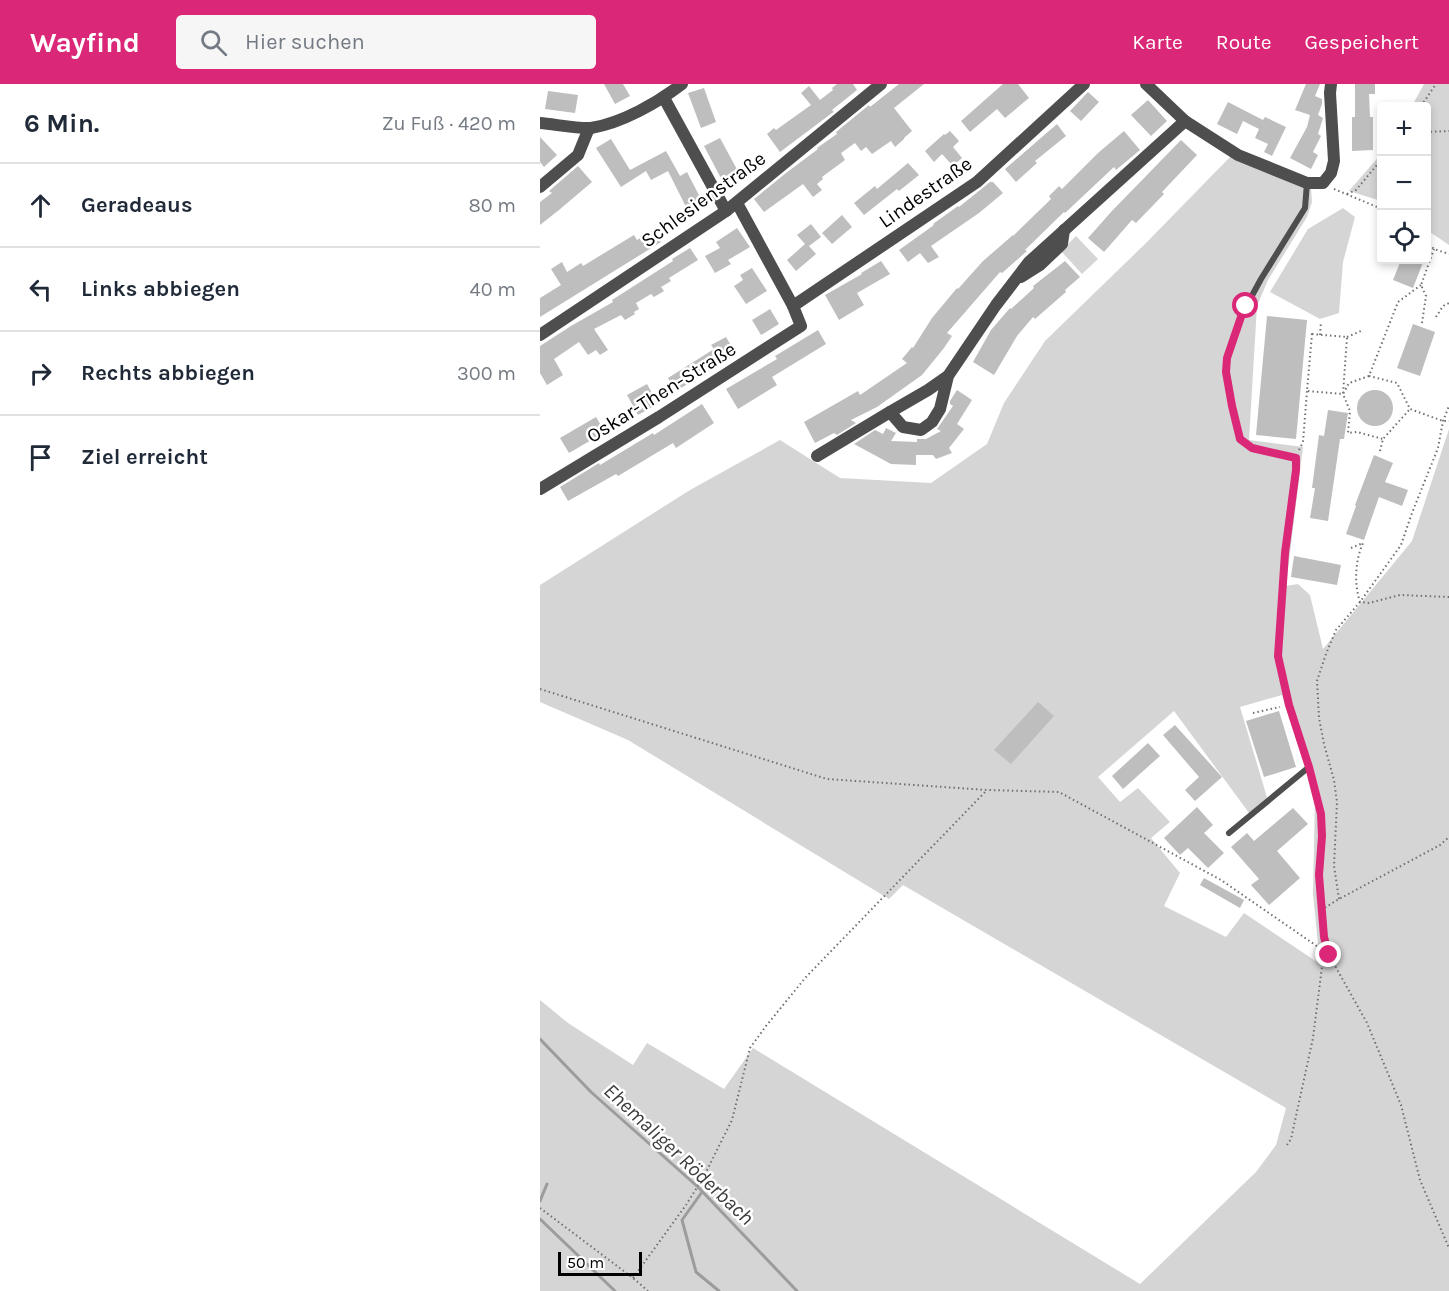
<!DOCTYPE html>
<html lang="de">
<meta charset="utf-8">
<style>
body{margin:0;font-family:Karla,sans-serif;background:#f6f6f7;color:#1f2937}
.controls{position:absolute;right:18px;top:18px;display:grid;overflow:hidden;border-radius:6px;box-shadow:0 3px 9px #0003}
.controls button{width:54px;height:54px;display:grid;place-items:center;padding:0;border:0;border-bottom:2px solid #e0e1e3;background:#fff;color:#1f2937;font:30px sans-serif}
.scale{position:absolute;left:18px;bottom:15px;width:84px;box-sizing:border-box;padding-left:6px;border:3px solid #000;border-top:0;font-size:16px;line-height:21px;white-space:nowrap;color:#000;-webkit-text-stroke:4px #fff;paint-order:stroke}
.stop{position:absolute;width:18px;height:18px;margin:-14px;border:4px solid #db2777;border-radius:50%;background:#fff}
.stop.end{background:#db2777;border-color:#fff;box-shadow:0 2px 6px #0008}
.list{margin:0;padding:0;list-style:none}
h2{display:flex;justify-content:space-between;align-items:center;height:78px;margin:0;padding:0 24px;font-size:26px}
h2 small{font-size:20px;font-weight:400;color:#747a83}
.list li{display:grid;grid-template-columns:39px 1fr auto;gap:18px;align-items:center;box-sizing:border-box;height:84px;padding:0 24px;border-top:2px solid #e0e1e3}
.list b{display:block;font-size:22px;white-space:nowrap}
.list em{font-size:20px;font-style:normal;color:#747a83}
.icon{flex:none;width:33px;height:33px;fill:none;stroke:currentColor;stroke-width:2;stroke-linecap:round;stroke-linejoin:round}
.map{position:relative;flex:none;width:909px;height:1207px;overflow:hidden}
header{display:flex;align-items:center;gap:36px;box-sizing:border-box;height:84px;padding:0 30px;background:#db2777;color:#fff}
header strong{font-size:28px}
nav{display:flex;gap:33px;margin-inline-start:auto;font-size:21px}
.search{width:420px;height:54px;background:#f6f6f7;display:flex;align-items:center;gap:15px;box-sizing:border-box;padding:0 21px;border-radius:6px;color:#747a83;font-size:22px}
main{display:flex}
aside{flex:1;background:#fff}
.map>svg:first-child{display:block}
.green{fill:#d5d5d5;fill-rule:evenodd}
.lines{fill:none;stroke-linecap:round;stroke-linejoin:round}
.stream{stroke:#9c9c9c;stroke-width:3}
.building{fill:#bebebe}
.path{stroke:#707070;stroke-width:2;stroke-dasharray:1.5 3;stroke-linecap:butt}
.lane{stroke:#4e4e4e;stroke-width:6}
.street{stroke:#4e4e4e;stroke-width:12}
.route{stroke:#db2777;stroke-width:8}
.labels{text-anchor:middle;stroke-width:5;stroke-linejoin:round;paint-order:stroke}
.street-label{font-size:20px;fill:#000;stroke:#fff}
.water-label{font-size:21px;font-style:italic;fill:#3d3d3d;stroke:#fff}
</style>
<header>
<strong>Wayfind</strong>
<div class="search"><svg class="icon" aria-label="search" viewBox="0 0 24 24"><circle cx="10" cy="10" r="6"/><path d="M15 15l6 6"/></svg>Hier suchen</div>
<nav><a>Karte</a><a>Route</a><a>Gespeichert</a></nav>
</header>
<main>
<aside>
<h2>6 Min.<small>Zu Fuß · 420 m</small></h2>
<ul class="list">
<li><svg class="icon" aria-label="ahead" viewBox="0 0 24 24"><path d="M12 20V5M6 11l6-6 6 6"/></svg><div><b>Geradeaus</b></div><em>80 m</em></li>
<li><svg class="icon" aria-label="left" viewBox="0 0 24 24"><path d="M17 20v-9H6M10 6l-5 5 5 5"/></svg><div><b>Links abbiegen</b></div><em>40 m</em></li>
<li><svg class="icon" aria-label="right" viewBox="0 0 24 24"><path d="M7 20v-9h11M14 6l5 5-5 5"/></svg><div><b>Rechts abbiegen</b></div><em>300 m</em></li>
<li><svg class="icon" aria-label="arrive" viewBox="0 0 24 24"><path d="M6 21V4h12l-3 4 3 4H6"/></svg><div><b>Ziel erreicht</b></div></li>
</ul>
</aside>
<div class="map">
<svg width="909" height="1207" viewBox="0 0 909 1207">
<rect width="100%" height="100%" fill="#fff"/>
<g class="green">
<polygon points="884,0 909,0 909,161 887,146 886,22 872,22"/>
<polygon points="841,70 841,117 809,107"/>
<path d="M691,72L771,104L772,118L767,133L728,196L717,222L709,356L763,363L746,502L758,500L770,511L783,565L872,457L909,345V1207H0V916L28,939L93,981L107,959L184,1005L213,964L600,1200L716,1088L736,1061L746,1024L363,801L349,815L88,656L0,618V501L150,406L240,356L300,394L391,399L447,360L464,319L505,257L606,159ZM742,611L775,713L773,810L780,880L704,829L686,853L624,822L640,789L611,754L630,738L598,704L580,718L558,693L634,627L712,733L729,720L700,623Z"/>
<polygon points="803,124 815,133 803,178 799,229 780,235 730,208 768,145"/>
<polygon points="536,152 558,175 542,190 521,167"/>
</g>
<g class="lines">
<g class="stream">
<polyline points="0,955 51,1008 158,1103 257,1207"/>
<polyline points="162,1108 142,1136 156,1188 179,1207"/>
<polyline points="0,1117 7,1100"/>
<polyline points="0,1135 75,1207"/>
</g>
</g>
<g class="building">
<polygon points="64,0 83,0 90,12 75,20"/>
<polygon points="297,0 313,0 317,6 292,26 294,28 292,29 240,68 227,50 234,44 236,46 271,21 261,9 269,2 280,16 293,6 292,4"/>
<polygon points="359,0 384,0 354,24 372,47 364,54 364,55 355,63 351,57 332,70 326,63 321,67 315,59 301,69 305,76 282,93 283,95 277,100 282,106 273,113 263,100 224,128 214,115 246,89 278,65 277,64 297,50 296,48 329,21 330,23"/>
<polygon points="463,0 478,0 489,14 465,34 457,25 430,48 421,37"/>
<polygon points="766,0 780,0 775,12 782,15 782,20 778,31 783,34 778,50 781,52 773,68 778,71 771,85 750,74 767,43 770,31 755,26"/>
<polygon points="815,0 835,0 835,10 829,10 830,33 833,33 833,66 812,67 812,33 815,33"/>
<polygon points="164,4 176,38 161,44 148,9"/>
<polygon points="8,7 38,11 35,29 5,25"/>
<polygon points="548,8 559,18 541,37 530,27"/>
<polygon points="608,16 627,37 611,52 591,31"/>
<polygon points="688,18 723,36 725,33 746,43 732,72 724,68 728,60 715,54 719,45 703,37 697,50 677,40"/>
<polygon points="517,40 526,52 495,77 497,79 476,98 465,85"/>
<polygon points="410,47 419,57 413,63 422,74 413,82 402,70 394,78 385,67 404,50 405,51"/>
<polygon points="584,47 600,66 576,86 574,83 525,129 524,128 485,166 487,167 462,189 460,188 407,249 412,252 404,264 382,291 337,323 311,336 316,339 297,351 294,349 275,359 264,338 318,307 320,311 367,279 362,275 372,263 373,264 392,234 417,204 418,205 443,177 473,151 473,152 511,115 509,112 519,102 522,105 558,69"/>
<polygon points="0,53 17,71 4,83 0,78"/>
<polygon points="180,54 200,91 184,100 164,62"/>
<polygon points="71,55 90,86 126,67 140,92 147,88 165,123 150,131 128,87 111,96 106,87 81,103 56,64"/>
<polygon points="641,56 657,71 622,108 624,110 596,139 592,136 564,168 548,154 571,128"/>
<polygon points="368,79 379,91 359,107 357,105 324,131 314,119 335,102 337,105"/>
<polygon points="38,82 52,98 19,126 0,141 0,118 12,109 9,107"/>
<polygon points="450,98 453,98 463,109 439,129 391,162 399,173 388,179 380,169 368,178 359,166 394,141 393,140 418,122 419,123"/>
<polygon points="302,131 312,143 292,160 282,149"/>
<polygon points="271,140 281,153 269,162 276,170 256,187 247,176 265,160 257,151"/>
<polygon points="197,144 210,163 188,176 191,180 175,189 165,172 180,164 176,158"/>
<polygon points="114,146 121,158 0,233 0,214 21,201 11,185 22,178 27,188 41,179 43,182 94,151 97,156"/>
<polygon points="150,164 158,176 129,194 131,197 121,203 124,207 114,213 111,210 96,219 99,225 94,228 95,230 85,236 81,231 54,245 68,266 60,271 56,266 48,271 39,258 14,275 23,291 7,301 0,289 0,262 31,242 73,218 72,216 133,177 132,175"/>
<polygon points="861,176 884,176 873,204 853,196"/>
<polygon points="341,177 350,190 317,209 324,221 299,236 285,211 322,190 321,189"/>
<polygon points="525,177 540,193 525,206 526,208 495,235 493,233 477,252 454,291 433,278 451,246 470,224 471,225 494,204 493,202"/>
<polygon points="212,184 227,207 206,220 194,202 203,196 200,191"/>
<polygon points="230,225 239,240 221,251 212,236"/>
<polygon points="727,232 767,236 756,355 716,351"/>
<polygon points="873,240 895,248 880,292 857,284"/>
<polygon points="278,246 286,260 232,293 237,301 198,325 186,305 237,275 235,272"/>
<polygon points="186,253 196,270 136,307 128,294 174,265 171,261"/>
<polygon points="107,300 118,320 98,331 87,311"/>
<polygon points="417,306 432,316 417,340 424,345 409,364 412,369 396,375 393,371 376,371 376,381 351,380 314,360 335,346 343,350 346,344 356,349 351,357 377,358 377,355 386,355 401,347 397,345 413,322 410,320 410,317"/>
<circle cx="835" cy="324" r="18"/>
<polygon points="162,320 174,339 136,364 133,359 78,392 76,390 28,417 20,403 59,379 60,381 113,349 114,351"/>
<polygon points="788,326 808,329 804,355 800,355 788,437 770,434 775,404 772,404 779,351 784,352"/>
<polygon points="56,333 65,348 29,369 20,354"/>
<polygon points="834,371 853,379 845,398 868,406 862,422 839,413 824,456 806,450 816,422 815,421"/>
<polygon points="754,472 801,481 797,501 751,493"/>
<polygon points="498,618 514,632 471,680 454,666"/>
<polygon points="739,627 756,683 724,693 706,637"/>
<polygon points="635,641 682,693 655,717 645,706 659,693 623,651"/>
<polygon points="608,659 620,672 583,705 572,692"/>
<polygon points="657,723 673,741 664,749 684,769 668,784 648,764 640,771 624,754"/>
<polygon points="753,724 768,740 737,767 760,794 729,821 711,801 719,795 691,763 707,749 714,757"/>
<polygon points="664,794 704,816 700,824 660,801"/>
</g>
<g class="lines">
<g class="path">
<polyline points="881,22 896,0"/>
<polyline points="886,48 909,47"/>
<polyline points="794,105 842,125"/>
<polyline points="807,110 816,106 842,75"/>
<polyline points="886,157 894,165 909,170"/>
<polyline points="881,201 858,218 829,292 857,299 870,325 903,337 909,337"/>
<polyline points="896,233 903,222 909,219"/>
<polyline points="882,239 886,212 881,201 894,165"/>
<polygon points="772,250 807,253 803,310 767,307"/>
<polyline points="780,251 781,238"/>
<polyline points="807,253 821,247"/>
<polyline points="829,292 809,299 803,310 810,327 808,349 817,348 843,355"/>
<polyline points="759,366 763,358 767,307"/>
<polyline points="840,367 843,355 870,325"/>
<path d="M811,464L823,459C815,477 814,500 820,518L829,519L860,511L909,513"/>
<polyline points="0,605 287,695 447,706 519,708 681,796 784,867 773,954 751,1055 747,1061"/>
<polyline points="713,629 740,623"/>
<polyline points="771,693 781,730 782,752 779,791 784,853 789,871 827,939 861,1021 880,1096 909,1164"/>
<polyline points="799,815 794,782 797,718 794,696 784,660 779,634 777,597 786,570 796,546 820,518 861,461 872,429 898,364 903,337 909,322"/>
<polyline points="781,826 799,815 900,761 909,753"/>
<polyline points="0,1124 93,1194 108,1207"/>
<polyline points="93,1194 146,1121 163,1094 192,1036 210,964 226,942 266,893 447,706"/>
</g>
<polyline class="lane" points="689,749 769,683 749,621 738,572 745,469 756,386 756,374 712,364 700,355 692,322 686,288 687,274 702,230 721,195 765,124 767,99"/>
<g class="street">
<polyline points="606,0 645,37 698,71 767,99 783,99 791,89 794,77 790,9 791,0"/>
<polyline points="124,14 186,127"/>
<path d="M0,39C13,40 39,45 51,44C82,39 117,19 142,0"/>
<polyline points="0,103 38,71 49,44"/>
<polyline points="197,119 253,222"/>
<polyline points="481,193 500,181 522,160 524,146"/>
<polyline points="0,251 186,127 341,0"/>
<polyline points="408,292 388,306 350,328 363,343 381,346 392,338 400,325 408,292 456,221 489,178 645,37"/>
<polyline points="277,372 350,328"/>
<polyline points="0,405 119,333 261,242 253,222 437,98 544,0"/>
</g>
</g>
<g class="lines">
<polyline class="route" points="706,222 702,230 687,274 686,288 692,322 700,355 712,364 756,374 756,386 745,469 738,572 749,621 769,683 781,730 782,752 779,791 784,853 789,871"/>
</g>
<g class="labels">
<g class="street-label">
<text transform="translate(385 108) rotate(-35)" y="7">Lindestraße</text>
<text transform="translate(163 115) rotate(-36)" y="7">Schlesienstraße</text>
<text transform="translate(121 308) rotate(-32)" y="7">Oskar-Then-Straße</text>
</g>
<g class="water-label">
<text transform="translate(139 1070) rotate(43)" y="7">Ehemaliger Röderbach</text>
</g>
</g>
</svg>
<div class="controls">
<button>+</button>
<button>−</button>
<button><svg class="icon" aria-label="locate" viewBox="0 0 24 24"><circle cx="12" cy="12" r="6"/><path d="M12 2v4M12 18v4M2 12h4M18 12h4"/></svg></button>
</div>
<div class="scale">50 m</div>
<div class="stop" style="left:706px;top:222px"></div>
<div class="stop end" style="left:789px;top:871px"></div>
</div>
</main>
